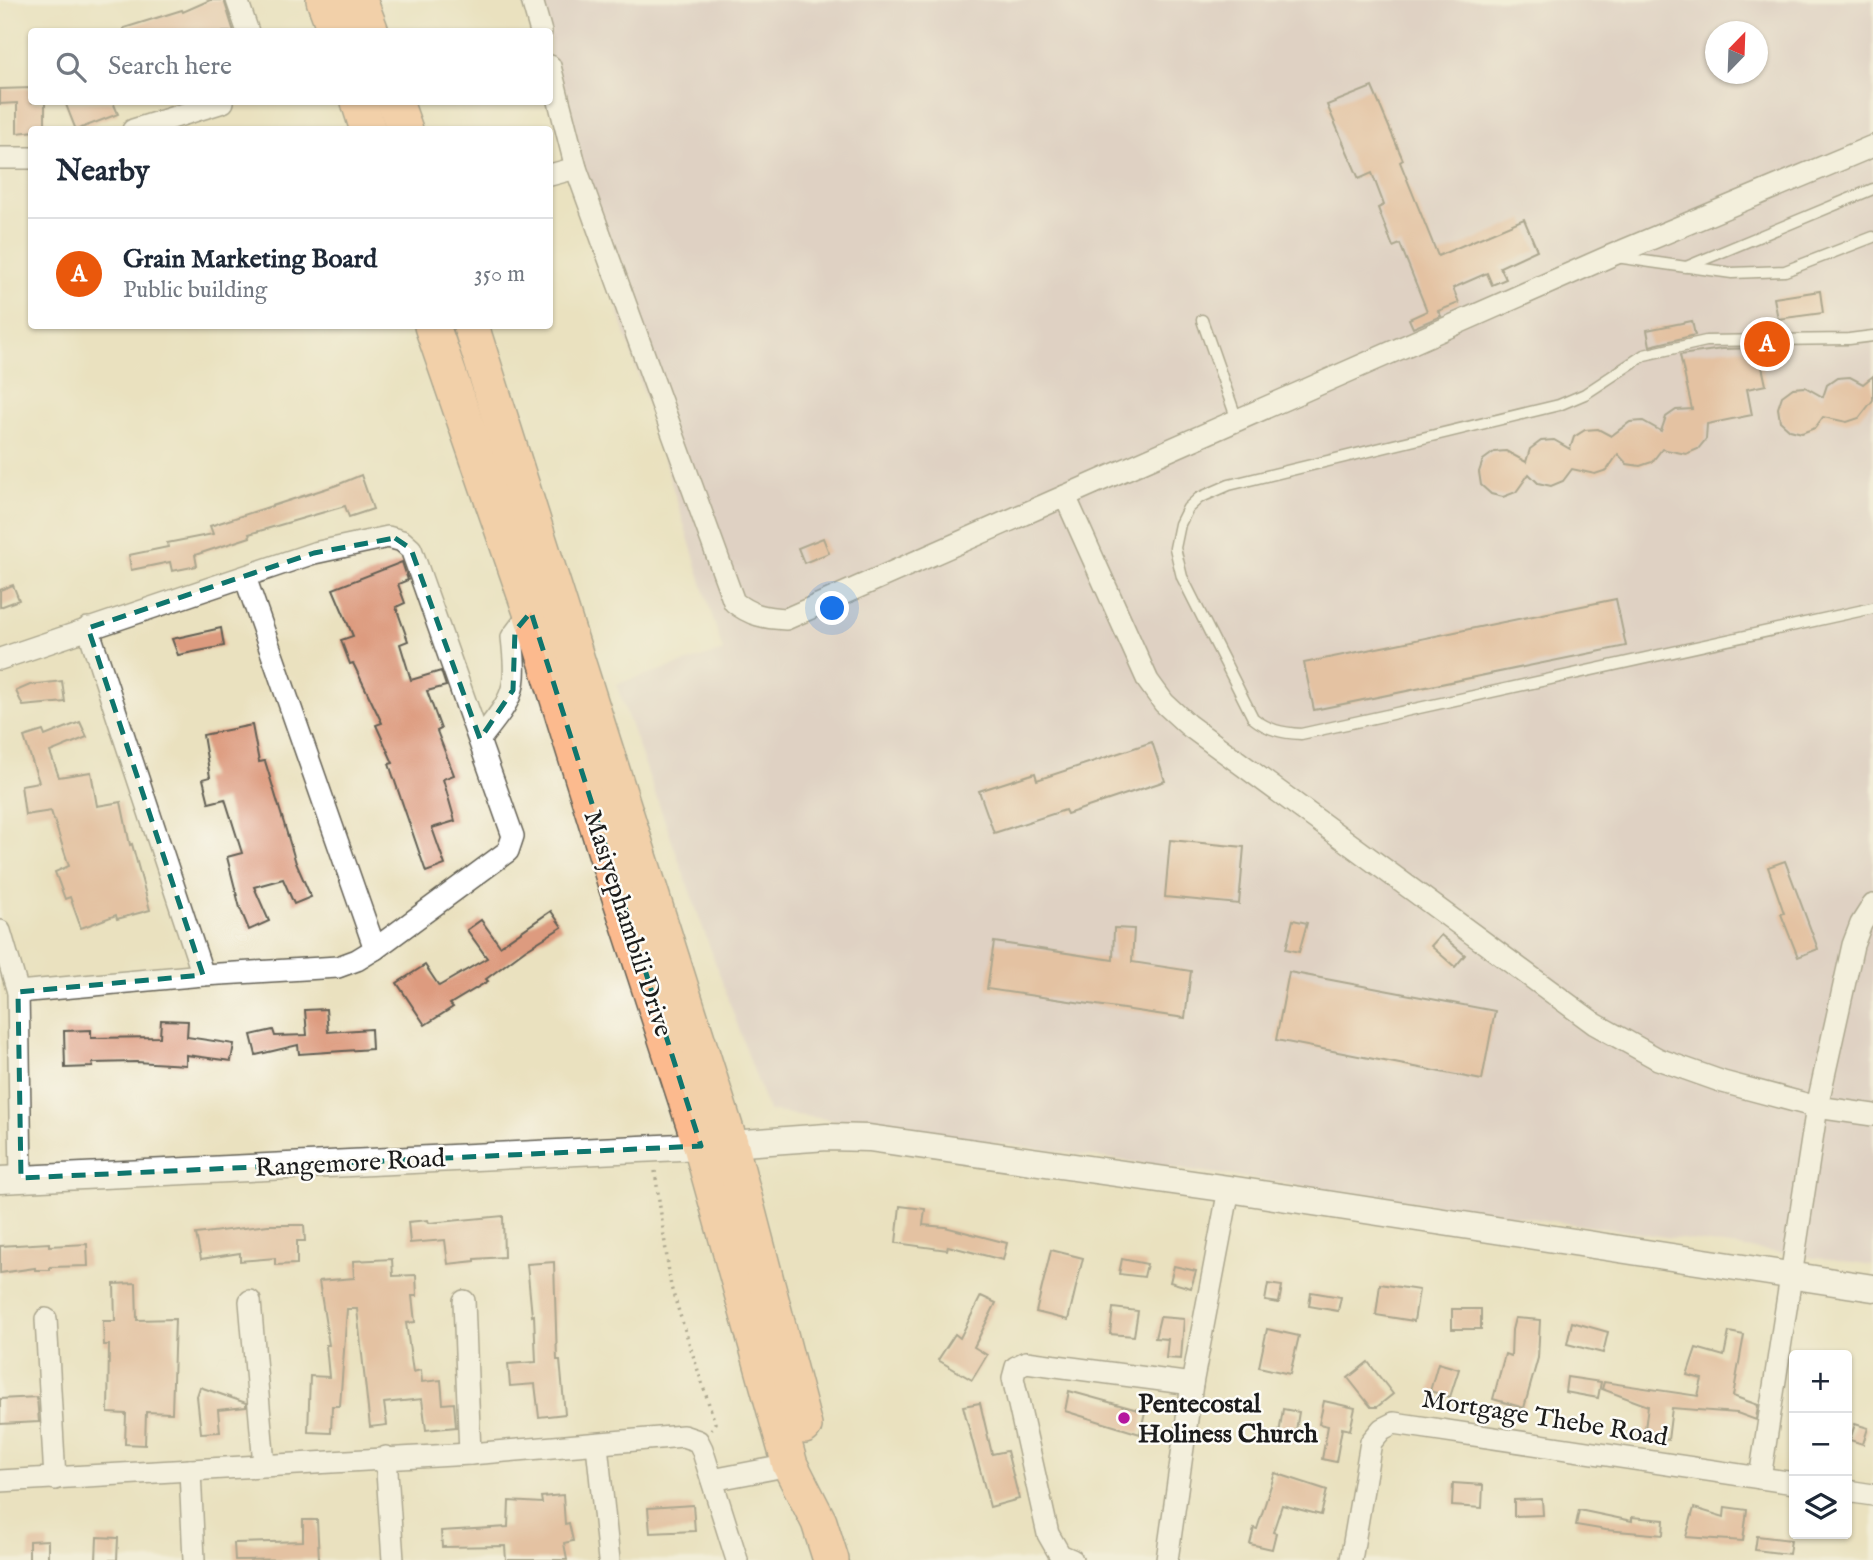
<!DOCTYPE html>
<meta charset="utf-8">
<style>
body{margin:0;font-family:"IM FELL English",serif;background:#f6f6f7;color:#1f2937}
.controls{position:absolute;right:21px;bottom:21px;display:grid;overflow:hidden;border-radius:7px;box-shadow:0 2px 5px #0004}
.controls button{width:63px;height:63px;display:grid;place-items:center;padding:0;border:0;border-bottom:2px solid #e0e1e3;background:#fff;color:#1f2937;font:35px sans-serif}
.compass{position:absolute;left:1705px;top:21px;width:63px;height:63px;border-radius:50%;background:#fff;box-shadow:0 2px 5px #0004;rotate:23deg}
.you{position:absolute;left:833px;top:609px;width:24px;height:24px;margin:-18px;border:5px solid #fff;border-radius:50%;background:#1a73e8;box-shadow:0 0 0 10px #1a73e833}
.badge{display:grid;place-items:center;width:46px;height:46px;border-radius:50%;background:#ea580c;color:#fff;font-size:23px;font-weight:700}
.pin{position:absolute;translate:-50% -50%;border:4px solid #fff;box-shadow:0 2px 7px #0006}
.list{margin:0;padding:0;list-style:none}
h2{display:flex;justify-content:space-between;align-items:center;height:91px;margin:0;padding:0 28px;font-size:30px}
h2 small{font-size:23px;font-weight:400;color:#747a83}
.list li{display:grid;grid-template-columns:46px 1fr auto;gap:21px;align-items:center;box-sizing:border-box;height:112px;padding:0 28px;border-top:2px solid #e0e1e3}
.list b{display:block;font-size:26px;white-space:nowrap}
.list p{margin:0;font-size:23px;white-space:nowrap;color:#747a83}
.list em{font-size:23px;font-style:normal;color:#747a83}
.icon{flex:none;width:38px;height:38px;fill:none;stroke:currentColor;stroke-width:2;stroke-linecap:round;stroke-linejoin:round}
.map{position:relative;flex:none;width:1873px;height:1560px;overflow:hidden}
.search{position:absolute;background:#fff;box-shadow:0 2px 5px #0004;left:28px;top:28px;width:525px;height:77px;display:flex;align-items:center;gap:18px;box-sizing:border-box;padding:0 24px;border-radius:7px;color:#747a83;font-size:26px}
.panel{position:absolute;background:#fff;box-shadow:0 2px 5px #0004;left:28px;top:126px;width:525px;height:203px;border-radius:7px}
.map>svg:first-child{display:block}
.industrial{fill:#d2bdc8;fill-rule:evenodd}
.building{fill:#dd9b7f}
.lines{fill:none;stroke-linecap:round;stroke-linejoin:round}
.service-casing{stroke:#646155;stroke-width:13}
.minor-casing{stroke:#646155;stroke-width:24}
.tertiary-casing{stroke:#646155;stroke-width:29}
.primary-casing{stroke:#646155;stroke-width:38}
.path{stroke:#646155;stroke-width:3.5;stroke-dasharray:2 5;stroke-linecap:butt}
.service{stroke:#fff;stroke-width:10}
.minor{stroke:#fff;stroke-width:21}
.tertiary{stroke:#fff;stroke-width:26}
.primary{stroke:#fcba8e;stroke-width:35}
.marked{fill:none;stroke:#0f766e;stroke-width:5;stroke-dasharray:14 9;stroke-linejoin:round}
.poi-dot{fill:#b5179e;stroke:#fdfcf7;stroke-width:2.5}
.labels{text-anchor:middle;stroke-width:5;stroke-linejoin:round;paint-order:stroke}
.street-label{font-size:26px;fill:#1c1c1c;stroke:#fdfcf7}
.poi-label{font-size:26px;font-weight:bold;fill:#1c1c1c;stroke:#fdfcf7;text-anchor:start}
</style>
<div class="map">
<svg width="1873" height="1560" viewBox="0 0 1873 1560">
<rect width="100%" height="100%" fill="#fdfcf7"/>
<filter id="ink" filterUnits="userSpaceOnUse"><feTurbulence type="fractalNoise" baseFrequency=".0143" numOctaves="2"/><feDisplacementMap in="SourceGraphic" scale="14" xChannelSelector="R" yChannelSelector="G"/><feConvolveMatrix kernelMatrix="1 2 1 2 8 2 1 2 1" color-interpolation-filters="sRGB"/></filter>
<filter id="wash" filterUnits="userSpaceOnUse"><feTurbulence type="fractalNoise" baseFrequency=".00686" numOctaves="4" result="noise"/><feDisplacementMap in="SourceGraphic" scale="28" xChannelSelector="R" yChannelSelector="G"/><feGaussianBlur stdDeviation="1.57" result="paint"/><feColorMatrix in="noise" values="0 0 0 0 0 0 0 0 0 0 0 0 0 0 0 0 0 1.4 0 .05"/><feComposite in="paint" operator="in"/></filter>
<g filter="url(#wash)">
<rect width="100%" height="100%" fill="#eae1bf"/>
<path class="industrial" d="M522,0H1873V1266L768,1111L616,684L723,651L550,89V32L532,31ZM1716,32H1758V74H1716Z"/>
<g id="blocks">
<g class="building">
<polygon points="210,0 224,0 234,32 124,32 124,28 182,10 183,12"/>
<polygon points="1372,87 1403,160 1400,162 1438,256 1524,219 1537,250 1500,267 1506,279 1492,285 1487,273 1453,288 1459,303 1438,311 1441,316 1413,328 1409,319 1427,311 1400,244 1393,247 1378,208 1384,205 1372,173 1359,179 1327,105"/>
<polygon points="32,88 32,102 45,102 45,130 17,133 17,103 0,104 0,89"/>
<polygon points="65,102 113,102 118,114 76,130"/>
<polygon points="1820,291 1823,313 1778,319 1774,298"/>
<polygon points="1692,321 1695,335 1650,346 1647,330"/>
<polygon points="1758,348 1766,385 1747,389 1752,415 1707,424 1706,439 1698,449 1686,454 1662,449 1652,462 1640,466 1627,464 1618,454 1607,470 1595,474 1572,469 1563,481 1551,486 1538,483 1529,474 1516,492 1503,497 1491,494 1481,485 1479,472 1483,460 1494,452 1506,451 1526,462 1530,449 1541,441 1554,440 1570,449 1574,437 1585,430 1598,429 1611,436 1630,422 1643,421 1661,431 1666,417 1676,410 1692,409 1680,355 1722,349"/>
<polygon points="1873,376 1873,400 1859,418 1847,422 1823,417 1815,428 1802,433 1790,430 1780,421 1778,408 1782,396 1793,388 1805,387 1823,397 1827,385 1837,378 1850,377 1863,384"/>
<polygon points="361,475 373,509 349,517 345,506 249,534 250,537 195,555 197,566 172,571 170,562 131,570 129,555 168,547 167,543 213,534 210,526 337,485"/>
<polygon points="823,538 829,553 804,563 798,548"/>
<polygon points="402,562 408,580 398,584 405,603 396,607 408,641 400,644 411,680 441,671 446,686 427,691 441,729 437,731 454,775 443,779 455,821 432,828 445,865 426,872 389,764 393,763 376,725 382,723 353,663 350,664 341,640 353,636 333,589"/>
<polygon points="13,585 19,600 0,607 0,590"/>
<polygon points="1616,599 1626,646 1314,710 1304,663"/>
<polygon points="221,628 224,646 178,655 172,639"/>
<polygon points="62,681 65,702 23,706 16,691 30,685"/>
<polygon points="80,722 87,737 50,752 59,777 91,772 97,806 121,802 130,845 132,844 150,910 117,919 116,915 81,928 70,897 65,899 55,872 69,866 51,811 25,815 21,785 39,782 24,737 43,731 45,736"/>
<polygon points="252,725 259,762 265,761 296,863 311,897 294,904 283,879 254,887 269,921 249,930 240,908 227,857 242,853 225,799 209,803 203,779 210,777 203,735"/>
<polygon points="1152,742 1165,781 1067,814 1065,810 994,833 979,791 1035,773 1037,780"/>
<polygon points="1170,840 1244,847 1239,904 1165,897"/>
<polygon points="1785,861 1818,949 1798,957 1781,914 1784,913 1768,867"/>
<polygon points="551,911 562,927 525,950 486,979 488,981 450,1004 453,1007 425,1025 397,983 425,965 439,986 487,958 467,930 481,920 500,946"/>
<polygon points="1293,920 1307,923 1299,952 1286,949"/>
<polygon points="1114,928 1134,929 1132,962 1191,971 1185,1018 987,989 994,942 1113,960"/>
<polygon points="1441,935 1465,955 1455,967 1431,946"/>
<polygon points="1289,972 1495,1011 1482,1080 1276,1040"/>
<polygon points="326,1009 328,1032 371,1029 372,1049 299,1054 298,1045 256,1055 251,1035 273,1030 275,1036 307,1035 305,1010"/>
<polygon points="161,1020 188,1021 187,1037 234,1044 231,1061 186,1055 186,1065 136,1062 92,1063 93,1067 65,1068 64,1031 91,1030 91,1038 160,1037"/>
<polygon points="900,1206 925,1209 923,1225 945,1227 1007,1243 1003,1260 948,1246 947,1250 896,1243"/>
<polygon points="503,1216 504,1257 475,1259 475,1261 448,1264 445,1240 410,1243 408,1222 428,1220 429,1223"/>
<polygon points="268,1225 304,1225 305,1241 297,1241 297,1264 275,1265 275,1258 240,1261 240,1253 201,1259 196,1234"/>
<polygon points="49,1243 49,1246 87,1244 88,1266 50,1267 50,1270 35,1270 35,1268 0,1273 0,1246"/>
<polygon points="1051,1250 1083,1258 1068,1320 1036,1312"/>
<polygon points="392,1259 393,1276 416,1275 417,1296 412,1296 415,1322 406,1323 413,1372 421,1370 422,1382 441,1380 443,1404 454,1403 456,1427 426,1430 422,1399 384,1403 387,1425 370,1427 357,1309 347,1309 340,1406 332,1406 331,1433 308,1432 310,1376 329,1377 326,1345 329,1345 319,1281 354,1278 353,1261"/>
<polygon points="1122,1259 1147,1264 1144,1277 1119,1274"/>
<polygon points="554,1262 557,1360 560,1360 565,1414 539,1417 535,1384 510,1386 508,1364 536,1362 534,1315 532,1316 527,1264"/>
<polygon points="1174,1266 1196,1271 1191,1288 1170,1282"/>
<polygon points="136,1283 137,1320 175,1319 172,1413 146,1412 145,1445 125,1444 126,1414 108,1413 109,1345 104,1345 103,1321 115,1321 114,1284"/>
<polygon points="1268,1284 1282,1286 1279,1303 1265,1301"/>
<polygon points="1380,1284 1419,1290 1414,1321 1376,1315"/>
<polygon points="1311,1292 1341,1297 1338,1311 1309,1306"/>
<polygon points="981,1296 996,1303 974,1347 987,1355 972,1380 938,1360 955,1334 960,1338"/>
<polygon points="1113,1308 1138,1311 1134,1336 1110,1334"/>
<rect x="1452" y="1309" width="29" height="20"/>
<polygon points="1160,1317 1184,1319 1181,1359 1166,1358 1168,1339 1155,1338"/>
<polygon points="1515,1318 1540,1320 1538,1358 1524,1408 1493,1399 1505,1354 1511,1356 1512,1330"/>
<polygon points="1572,1322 1608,1332 1603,1353 1567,1344"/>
<polygon points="1267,1329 1299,1336 1290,1374 1259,1367"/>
<polygon points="1729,1332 1744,1335 1733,1396 1758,1405 1756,1420 1737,1413 1672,1408 1668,1440 1644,1437 1648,1406 1602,1389 1604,1382 1698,1396 1702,1379 1687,1375 1696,1348 1724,1356"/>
<polygon points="1368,1362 1393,1394 1377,1407 1371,1407 1348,1378"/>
<polygon points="1438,1363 1459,1369 1450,1397 1430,1391"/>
<polygon points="1567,1377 1601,1382 1598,1398 1565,1392"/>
<polygon points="200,1387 246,1403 246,1407 218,1410 220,1432 201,1433 197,1396"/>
<polygon points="1069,1391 1145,1412 1140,1434 1065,1411"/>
<polygon points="37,1397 39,1422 0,1424 0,1399"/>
<polygon points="1324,1401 1355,1408 1350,1430 1342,1428 1336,1462 1322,1459 1328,1426 1319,1424"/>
<polygon points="980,1403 992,1454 1007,1451 1019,1499 990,1507 963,1406"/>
<polygon points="1283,1409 1299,1412 1294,1443 1278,1440"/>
<polygon points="1855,1424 1868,1428 1863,1444 1850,1440"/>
<polygon points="1275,1473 1327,1490 1321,1515 1282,1505 1273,1532 1276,1533 1272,1549 1250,1544 1254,1528 1257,1529"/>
<polygon points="1453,1483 1483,1485 1482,1508 1452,1506"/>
<polygon points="563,1495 565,1524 569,1523 573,1541 564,1543 567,1560 506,1560 505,1546 442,1547 441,1531 508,1527 509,1501 542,1503 541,1497"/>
<polygon points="1542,1499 1543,1515 1514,1516 1514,1500"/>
<polygon points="693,1505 695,1531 650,1533 648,1508"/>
<polygon points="1725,1507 1747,1510 1743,1541 1686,1537 1694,1508 1724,1517"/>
<polygon points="1579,1510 1632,1521 1632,1517 1664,1520 1663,1535 1606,1530 1576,1525"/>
<polygon points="303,1520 317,1520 319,1559 235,1560 234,1543 303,1541"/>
<polygon points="1757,1536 1791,1540 1789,1554 1755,1550"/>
<polygon points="97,1537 118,1538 117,1560 96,1560"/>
<polygon points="48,1540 48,1560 29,1560 29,1541"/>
</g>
</g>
</g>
<g filter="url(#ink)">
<use href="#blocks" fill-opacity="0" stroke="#646155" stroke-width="2"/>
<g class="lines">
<g class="service-casing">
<g id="service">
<polyline points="1616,257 1686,267 1873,189"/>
<polyline points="1689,267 1732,273 1785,271 1873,237"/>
<polyline points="1202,320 1237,420"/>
<path d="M1873,336L1849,339L1706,341L1644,355L1585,394L1559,405L1229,485L1199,498L1188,508L1180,524L1175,548L1182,577L1253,718C1268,730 1282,733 1301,734L1873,608"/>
</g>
</g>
<g class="minor-casing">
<g id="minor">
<polyline points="237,0 248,32"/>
<polyline points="532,0 541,32"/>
<path d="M550,66L576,168L734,602C750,615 765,618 786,619L1065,496L1148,681L1164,703L1188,725L1595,1024L1658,1059L1723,1082L1817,1107L1873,1115"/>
<polyline points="133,130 223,102"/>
<polyline points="0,158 32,158"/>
<polyline points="550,175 576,168"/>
<polyline points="1065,496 1610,256 1873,146"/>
<polyline points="245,577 375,949"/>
<polyline points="88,628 203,975"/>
<polyline points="0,659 314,553 388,537 402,541 411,549 513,836 508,851 375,949 357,960 338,967 203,975 18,992"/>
<path d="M480,739C514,696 518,692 512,637L531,612"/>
<polyline points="0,931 18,992 21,1178"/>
<polyline points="250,1301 264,1465"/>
<polyline points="464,1301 470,1454"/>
<polyline points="46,1319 55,1479"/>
<polyline points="597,1445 609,1560"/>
<polyline points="386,1457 393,1560"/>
<polyline points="190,1470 194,1560"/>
<polyline points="1760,1478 1817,1107 1853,945 1861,924 1873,905"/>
<polyline points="712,1480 790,1465"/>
<polyline points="0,1481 470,1454 683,1436 698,1441 702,1449 737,1560"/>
<polyline points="1847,1491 1873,1495"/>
<polyline points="1072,1560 1060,1555 1048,1534 1013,1378 1016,1367 1026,1362 1192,1384"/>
<polyline points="1167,1560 1192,1384 1229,1189"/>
<polyline points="1351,1560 1371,1442 1382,1429 1394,1423 1794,1483"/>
</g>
</g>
<g class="tertiary-casing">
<polyline id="tertiary" points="0,1180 701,1146 827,1137 869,1138 1229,1189 1873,1288"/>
</g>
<g class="primary-casing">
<g id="primary">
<polyline points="324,0 336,32"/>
<polyline points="359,0 371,32"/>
<polyline points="359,102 368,130"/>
<polyline points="395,102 405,130"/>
<polyline points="432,326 531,612 615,882 701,1146 790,1465 819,1522 831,1560"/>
<polyline points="471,326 730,1143 804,1426"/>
</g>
</g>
<polyline class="path" points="655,1171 671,1287 715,1423 711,1430"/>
<use href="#service" class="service"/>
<use href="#minor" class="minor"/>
<use href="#tertiary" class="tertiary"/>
<use href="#primary" class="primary"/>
</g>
</g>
<path d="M0 0H1873V1560H0ZM395,538L411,549L480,739L513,690L515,631L531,612L701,1146L21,1178L18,992L203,975L88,628L314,553Z" fill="#eae1bf" fill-opacity=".55" fill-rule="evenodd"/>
<path class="marked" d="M395,538L411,549L480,739L513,690L515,631L531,612L701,1146L21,1178L18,992L203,975L88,628L314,553Z"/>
<circle class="poi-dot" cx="1124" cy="1418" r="7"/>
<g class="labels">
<g class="street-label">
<text transform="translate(629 923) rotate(72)" y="9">Masiyephambili Drive</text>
<text transform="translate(350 1162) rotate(-3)" y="9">Rangemore Road</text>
<text transform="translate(1545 1417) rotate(9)" y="9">Mortgage Thebe Road</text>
</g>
<g class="poi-label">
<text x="1138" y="1412">Pentecostal<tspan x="1138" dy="30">Holiness Church</tspan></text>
</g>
</g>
</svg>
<div class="controls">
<button>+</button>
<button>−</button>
<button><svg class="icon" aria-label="layers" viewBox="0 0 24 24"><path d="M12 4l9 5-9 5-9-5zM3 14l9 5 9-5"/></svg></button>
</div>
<svg class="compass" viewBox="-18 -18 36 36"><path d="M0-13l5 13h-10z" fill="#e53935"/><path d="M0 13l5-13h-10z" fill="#747a83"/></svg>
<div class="you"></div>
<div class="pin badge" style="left:1767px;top:344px">A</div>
<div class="search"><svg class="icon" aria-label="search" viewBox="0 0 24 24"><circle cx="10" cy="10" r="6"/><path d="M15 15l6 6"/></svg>Search here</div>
<section class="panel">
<h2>Nearby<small></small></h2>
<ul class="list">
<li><span class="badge">A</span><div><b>Grain Marketing Board</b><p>Public building</p></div><em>350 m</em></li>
</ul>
</section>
</div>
